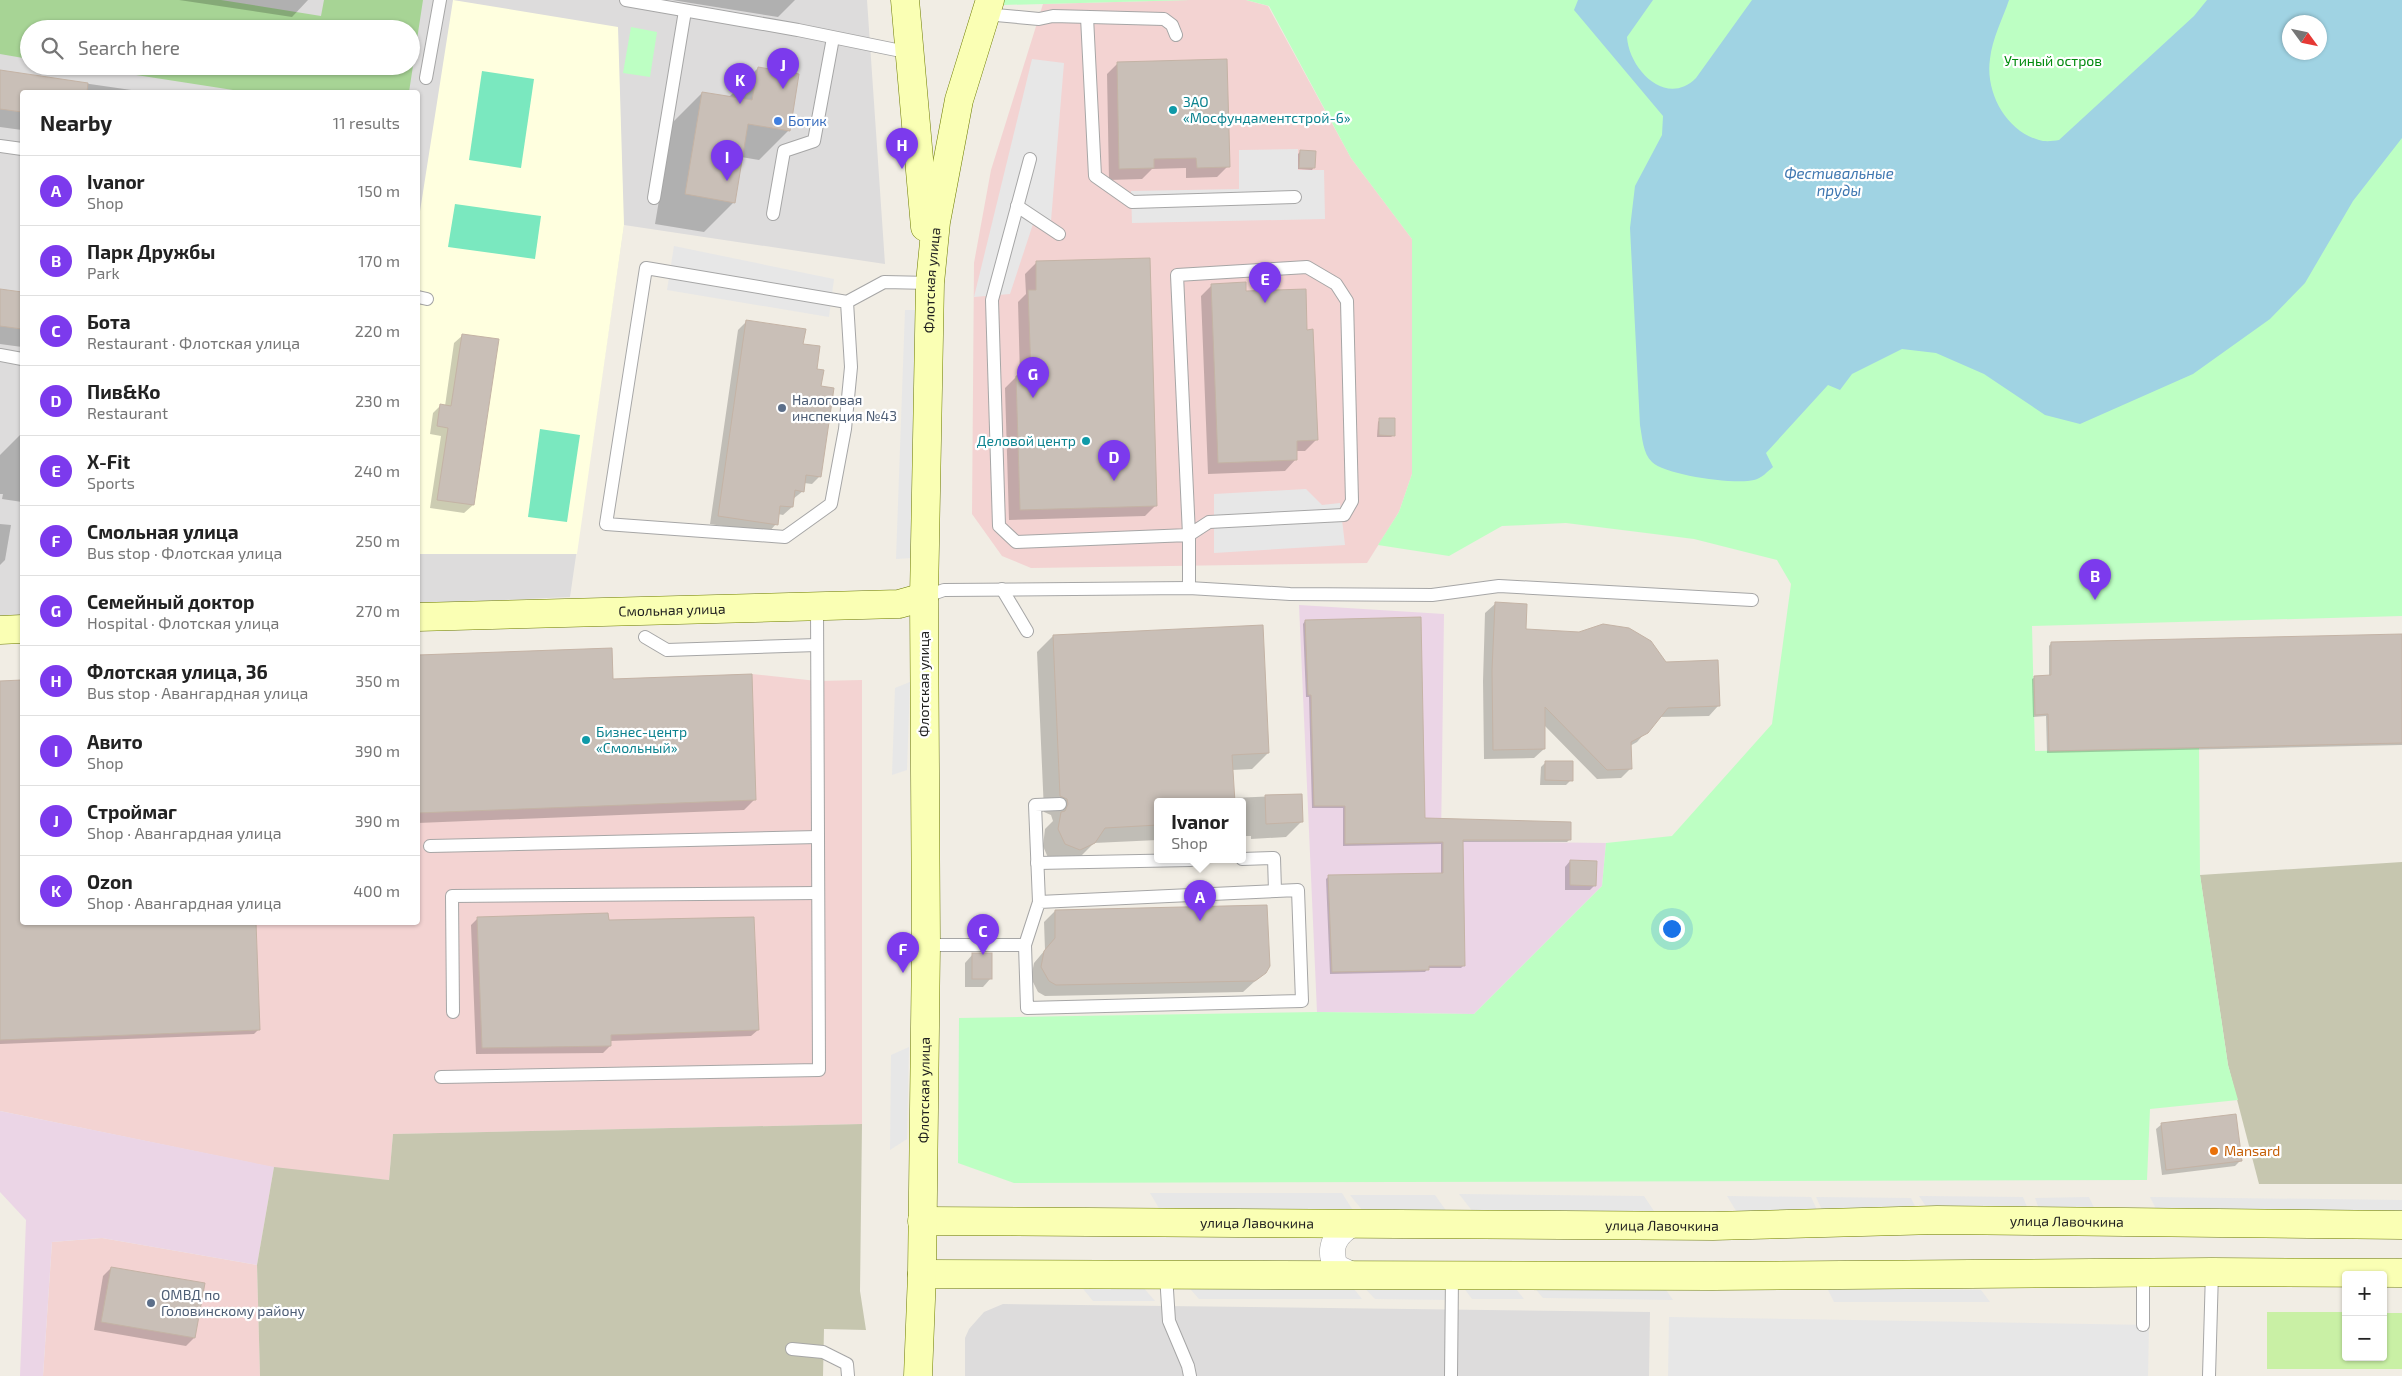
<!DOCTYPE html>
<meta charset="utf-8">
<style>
body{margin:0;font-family:"Exo 2",sans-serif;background:#f2f2f2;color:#222}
.controls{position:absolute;right:15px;bottom:15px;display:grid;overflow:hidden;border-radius:5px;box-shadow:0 1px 4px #0004}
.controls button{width:45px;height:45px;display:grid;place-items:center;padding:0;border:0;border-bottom:1px solid #e0e0e0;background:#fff;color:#222;font:25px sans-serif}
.compass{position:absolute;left:2282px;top:15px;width:45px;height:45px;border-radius:50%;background:#fff;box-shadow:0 1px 4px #0004;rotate:123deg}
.you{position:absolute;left:1671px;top:928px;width:18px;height:18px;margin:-12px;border:4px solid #fff;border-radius:50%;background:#1a73e8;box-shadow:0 0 0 8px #1a73e833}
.badge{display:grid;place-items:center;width:32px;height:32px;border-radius:50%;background:#7c3aed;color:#fff;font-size:16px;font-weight:700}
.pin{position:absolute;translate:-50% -41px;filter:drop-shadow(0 1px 2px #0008)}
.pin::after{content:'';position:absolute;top:26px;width:18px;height:15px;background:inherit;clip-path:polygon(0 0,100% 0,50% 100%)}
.popup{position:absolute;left:1154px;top:798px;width:92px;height:65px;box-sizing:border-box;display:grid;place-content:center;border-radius:5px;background:#fff;filter:drop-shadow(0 1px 4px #0005);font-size:16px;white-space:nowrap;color:#767676}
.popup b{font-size:19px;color:#222}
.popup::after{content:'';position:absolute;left:50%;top:100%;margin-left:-10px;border:10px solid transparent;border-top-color:#fff}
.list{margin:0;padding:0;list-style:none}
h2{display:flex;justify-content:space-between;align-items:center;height:65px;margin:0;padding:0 20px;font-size:21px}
h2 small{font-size:16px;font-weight:400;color:#767676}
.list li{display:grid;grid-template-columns:32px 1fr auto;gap:15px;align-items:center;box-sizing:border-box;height:70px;padding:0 20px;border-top:1px solid #e0e0e0}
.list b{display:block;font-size:19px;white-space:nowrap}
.list p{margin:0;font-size:16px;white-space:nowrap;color:#767676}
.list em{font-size:16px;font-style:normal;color:#767676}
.icon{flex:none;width:28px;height:28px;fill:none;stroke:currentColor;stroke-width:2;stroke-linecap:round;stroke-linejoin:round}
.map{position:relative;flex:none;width:2402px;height:1376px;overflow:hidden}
.search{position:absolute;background:#fff;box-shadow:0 1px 4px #0004;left:20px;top:20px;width:400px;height:55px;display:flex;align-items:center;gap:12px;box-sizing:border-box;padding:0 18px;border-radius:28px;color:#767676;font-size:19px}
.panel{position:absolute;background:#fff;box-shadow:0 1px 4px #0004;left:20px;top:90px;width:400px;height:835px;border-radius:5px}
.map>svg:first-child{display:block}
.residential{fill:#dddcdc;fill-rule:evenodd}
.commercial{fill:#f3d3d2}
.industrial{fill:#ebd5e6}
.education{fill:#ffffdf}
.construction{fill:#c6c6af}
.grass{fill:#c9f0a5}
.forest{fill:#a7d495}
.park{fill:#bdffc3;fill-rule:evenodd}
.pitch{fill:#7ae8bf}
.parking{fill:#e7e7e7}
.water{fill:#a0d3e3;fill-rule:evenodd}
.shadow{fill:#0003}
.building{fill:#c9bfb7;stroke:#c4b3a5}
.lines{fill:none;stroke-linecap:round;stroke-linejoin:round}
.lane-casing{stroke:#a6a6a6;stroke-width:14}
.street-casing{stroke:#a6a6a6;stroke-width:26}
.secondary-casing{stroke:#6d7c00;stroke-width:29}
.lane{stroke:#fff;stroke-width:12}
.street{stroke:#fff;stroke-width:25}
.secondary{stroke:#faffb4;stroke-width:28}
.culture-dot{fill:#0f9aa8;stroke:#fff;stroke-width:2}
.shop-dot{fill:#3f7fe0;stroke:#fff;stroke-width:2}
.service-dot{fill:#5c6f8a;stroke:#fff;stroke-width:2}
.food-dot{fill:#e8710a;stroke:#fff;stroke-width:2}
.labels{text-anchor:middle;stroke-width:4.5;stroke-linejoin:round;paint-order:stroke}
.park-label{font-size:14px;fill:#008a0d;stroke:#fff}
.culture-label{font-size:14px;fill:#0d838f;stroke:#fff;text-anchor:start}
.shop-label{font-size:14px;fill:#366cbe;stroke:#fff;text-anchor:start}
.street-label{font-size:14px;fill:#1f1f1f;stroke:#fff}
.service-label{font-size:14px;fill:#4e5e75;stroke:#fff;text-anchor:start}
.food-label{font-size:14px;fill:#c56008;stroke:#fff;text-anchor:start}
.water-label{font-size:15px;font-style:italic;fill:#3f77b1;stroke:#fff}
</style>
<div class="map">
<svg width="2402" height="1376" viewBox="0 0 2402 1376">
<rect width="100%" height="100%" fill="#f1ede4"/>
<g class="residential">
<path d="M0,0H867L885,264L624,225L570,597L418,604V92H22V617L0,618ZM29,29H411V66H29Z"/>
<polygon points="1003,1304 1650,1312 1649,1376 965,1376 965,1338 969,1329 984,1312"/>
</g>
<g class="commercial">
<polygon points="1190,0 1246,0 1268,6 1351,158 1412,239 1412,474 1399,512 1367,563 1031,568 1002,556 972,514 974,263 991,170 1043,4"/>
<polygon points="612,648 613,679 752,674 817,681 862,680 862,1124 393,1134 389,1180 286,1170 0,1111 0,681 22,680 22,922 418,922 418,655"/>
<polygon points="102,1238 257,1265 260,1376 43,1376 52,1242"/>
</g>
<g class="industrial">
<polygon points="1299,605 1444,614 1441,841 1606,843 1602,886 1474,1014 1317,1012"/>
<polygon points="0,1111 274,1167 257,1265 102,1238 52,1242 43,1376 20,1376 26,1220 0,1192"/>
</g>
<polygon class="education" points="453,0 618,27 624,225 577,554 418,554 418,224"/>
<g class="construction">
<polygon points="2402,862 2402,1184 2259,1184 2228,1065 2200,875"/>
<polygon points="862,1124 860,1291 866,1330 824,1329 823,1376 260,1376 257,1265 274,1167 389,1180 393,1134"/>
</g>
<polygon class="grass" points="2267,1312 2346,1312 2346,1357 2383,1357 2383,1313 2402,1313 2402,1369 2267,1369"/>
<polygon class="forest" points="0,0 221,0 321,16 324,0 423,0 409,92 246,92 78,66 411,66 411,29 29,29 29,59 0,54"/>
<g class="park">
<polygon points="1004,0 1190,0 1002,5"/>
<path d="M1246,0H2402V616L2032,626L2035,751L2199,748L2200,875L2228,1065L2238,1100L2150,1109L2147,1180L1014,1183L958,1163L959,1018L1317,1012L1474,1014L1602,886L1606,843L1672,836L1772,724L1791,584L1777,560L1694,539L1566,523L1502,526L1449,556L1378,545L1399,512L1412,474V239L1351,158L1269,6ZM2290,22H2320V52H2290Z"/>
<polygon points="631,27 657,32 650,77 623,73"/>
</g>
<g class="pitch">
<polygon points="482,71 534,79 521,168 469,160"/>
<polygon points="455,204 541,216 535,259 448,247"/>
<polygon points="540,429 580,435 567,522 528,517"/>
</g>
<g class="parking">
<polygon points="1032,59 1064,63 1050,233 1033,224 1010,294 974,297"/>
<polygon points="1298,149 1298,170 1324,170 1325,219 1132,223 1131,191 1239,189 1239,150"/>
<polygon points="674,246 834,279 829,317 667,290"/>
<polygon points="905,310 918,310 912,558 896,559"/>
<polygon points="1306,489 1322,505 1340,503 1345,545 1214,553 1214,494"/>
<polygon points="910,682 907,770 892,775 895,688"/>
<polygon points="909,1047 907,1139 890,1150 891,1055"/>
<polygon points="1150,1193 1342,1193 1354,1212 1160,1210"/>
<polygon points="1459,1194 1644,1196 1656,1214 1473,1212"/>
<polygon points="1350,1195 1435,1195 1447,1212 1363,1211"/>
<polygon points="1727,1196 1811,1197 1819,1214 1738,1214"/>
<polygon points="1919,1196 2023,1197 2029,1212 1929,1211"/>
<polygon points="1816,1197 1911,1198 1918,1212 1824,1214"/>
<polygon points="2089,1197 2096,1212 2040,1212 2035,1198"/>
<polygon points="2150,1197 2402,1200 2402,1216 2158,1213"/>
<polygon points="1529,1281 1662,1284 1673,1300 1543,1298"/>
<polygon points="1185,1283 1351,1285 1362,1299 1199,1299"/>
<polygon points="1361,1284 1441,1284 1451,1300 1375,1299"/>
<polygon points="1461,1284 1512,1284 1524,1299 1472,1299"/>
<polygon points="1080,1285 1142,1286 1155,1301 1093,1301"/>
<polygon points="1827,1288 1981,1290 1990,1302 1834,1302"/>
<polygon points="1669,1317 2149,1325 2148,1376 1668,1376"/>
</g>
<path class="water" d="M1578,0H1653L1627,37C1629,69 1666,108 1696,78L1752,0H2009C2003,18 1992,39 1990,59C1985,92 2006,131 2039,140C2045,142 2053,141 2059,140L2194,16L2207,0H2402V138L2353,201L2305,283L2270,319L2193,374L2080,424L2045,415L1984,374L1936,353L1902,349L1852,374L1840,390L1828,385L1766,453L1773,467C1768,471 1761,479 1754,480C1735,485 1665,475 1652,462C1643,454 1642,436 1640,425L1630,228L1635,186L1662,135L1663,116L1574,10ZM2290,22H2320V52H2290Z"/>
<g class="shadow">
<polygon points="179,0 308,0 292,17"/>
<polygon points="672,0 795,0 778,17"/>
<polygon points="1118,63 1228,166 1217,177 1186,178 1186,168 1152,169 1142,179 1109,180 1107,74"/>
<polygon points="758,68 789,130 759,160 741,157 734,202 704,232 655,224 672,123 702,93 729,97"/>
<polygon points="0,71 145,92 22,92 22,130 0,127"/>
<polygon points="1300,152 1314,167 1312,170 1298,169 1298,154"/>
<polygon points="1036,263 1156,505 1145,516 1009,520 1005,388 1016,377 1020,377 1018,302 1026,294 1025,274"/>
<polygon points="1212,285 1306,331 1316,440 1305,451 1296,451 1296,459 1285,471 1208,474 1201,296"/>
<polygon points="0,290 22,294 22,347 0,344"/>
<polygon points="746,322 802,345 815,370 820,476 812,484 804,483 803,491 793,499 792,507 783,515 778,514 776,524 768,533 710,524 738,330"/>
<polygon points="463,335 473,505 464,513 430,508 441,436 430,434 433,413 441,405 445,406 454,343"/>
<polygon points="1380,419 1394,435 1391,437 1377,437 1378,422"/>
<polygon points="22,433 22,502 2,499 3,494 0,494 0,455"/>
<polygon points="0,524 11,525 5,560 0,565"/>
<polygon points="1495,604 1524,630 1665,663 1718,706 1709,716 1659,717 1637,742 1630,746 1631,768 1621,778 1597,779 1544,725 1544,749 1534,758 1484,759 1483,681 1485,613"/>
<polygon points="1305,621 1424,819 1570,839 1567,842 1462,842 1464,965 1461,968 1428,968 1425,972 1330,974 1326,879 1329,876 1441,874 1441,844 1343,846 1343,808 1312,808 1309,697 1306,697 1303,624"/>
<polygon points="2402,635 2402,745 2047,753 2046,716 2033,717 2032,679 2035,677 2049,677 2049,646 2051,643"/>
<polygon points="1053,636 1268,753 1252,769 1232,770 1233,798 1300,795 1302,821 1286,837 1251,839 1251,836 1242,836 1242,802 1158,802 1158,840 1094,843 1078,859 1049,860 1043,846 1045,829 1053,821 1051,815 1044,812 1037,652"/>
<polygon points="611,649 612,680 755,799 744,810 418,823 418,656"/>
<polygon points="0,682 22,682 22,922 259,1029 254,1034 0,1044"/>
<polygon points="1546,762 1571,780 1566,785 1540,785 1541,767"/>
<polygon points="1570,861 1595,885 1590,890 1565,890 1565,867"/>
<polygon points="1055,911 1265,972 1243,992 1045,996 1038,992 1031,978 1034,963 1045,950 1044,922"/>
<polygon points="478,918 608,922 758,1030 751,1036 610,1041 610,1046 603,1053 476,1054 471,925"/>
<polygon points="973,954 991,978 983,987 965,987 965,963"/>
<polygon points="2162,1124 2240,1161 2235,1166 2162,1175 2156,1129"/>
<polygon points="111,1268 194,1338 186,1346 94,1330 103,1276"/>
</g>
<g class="building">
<polygon points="1227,59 1230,167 1197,168 1196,158 1154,159 1154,168 1119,169 1117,62"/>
<polygon points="758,67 799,74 790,131 748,124 735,203 685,194 702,92 752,100"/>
<polygon points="0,70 88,83 87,92 22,92 22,112 0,109"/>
<polygon points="1300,150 1316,151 1315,168 1299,168"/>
<polygon points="1150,258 1157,506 1020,510 1016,376 1031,375 1028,290 1036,290 1036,261"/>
<polygon points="1246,282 1246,291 1306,289 1307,330 1313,329 1318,440 1297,441 1297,460 1218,463 1211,284"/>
<polygon points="0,289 22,292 22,329 0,326"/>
<polygon points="746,320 806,329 803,344 820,346 817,369 824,370 821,386 834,388 821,477 806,475 804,492 795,490 793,507 780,506 778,525 718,516"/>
<polygon points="462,334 499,339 474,505 437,500 448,428 437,426 440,404 451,406"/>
<polygon points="1379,418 1395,418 1395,436 1379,435"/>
<polygon points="1495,602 1527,604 1526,629 1579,632 1603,624 1629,628 1651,641 1666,662 1718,660 1720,706 1668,708 1648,733 1631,742 1632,769 1607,770 1545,707 1545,749 1493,750 1492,670"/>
<polygon points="1421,617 1425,818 1571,822 1571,840 1463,840 1465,966 1429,966 1429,970 1332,972 1328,875 1443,873 1443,842 1345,844 1345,806 1314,806 1311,695 1308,695 1305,620"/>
<polygon points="1263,625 1269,753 1232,755 1235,802 1158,802 1158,825 1105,828 1095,843 1080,850 1065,844 1058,829 1061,812 1065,811 1068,804 1067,799 1060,796 1053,635"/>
<polygon points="2402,634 2402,743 2049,751 2048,714 2035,715 2034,676 2051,675 2051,642"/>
<polygon points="612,648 613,679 752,674 756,800 418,813 418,655"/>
<polygon points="22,680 22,922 256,922 260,1030 0,1040 0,681"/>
<polygon points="1545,761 1573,761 1573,781 1545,780"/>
<polygon points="1302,794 1303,822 1266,824 1265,795"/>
<polygon points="1570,860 1597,861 1596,886 1570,885"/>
<polygon points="1267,905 1270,966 1266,973 1255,981 1056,985 1049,981 1041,967 1044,951 1055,938 1055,910"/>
<polygon points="608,913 609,920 754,917 759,1030 611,1035 611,1046 482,1048 477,917"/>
<rect x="972" y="953" width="20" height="26"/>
<polygon points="2236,1114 2242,1161 2166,1170 2161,1123"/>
<polygon points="111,1267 205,1283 195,1338 101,1322"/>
</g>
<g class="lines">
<g class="lane-casing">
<g id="lane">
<polyline points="626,0 798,30 911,53"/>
<polyline points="985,14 1039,19 1053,16 1164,19 1172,25 1176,35"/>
<polyline points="1087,17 1095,176 1132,202 1295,197"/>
<polyline points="426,78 440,0"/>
<polyline points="0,146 22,149"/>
<polyline points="1030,159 992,300 999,526 1016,542 1189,535 1209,522 1344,515 1352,501 1347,301 1336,284 1307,267 1177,275 1189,535 1189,588"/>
<polyline points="654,198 685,11"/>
<polyline points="1017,206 1059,234"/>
<polyline points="773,214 784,151 814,141 833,38"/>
<polyline points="418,297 427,299"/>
<polyline points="847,302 851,367 845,429 831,504 785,537 606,524 646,268 847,302 884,282 930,283"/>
<polyline points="0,355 22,359"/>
<polyline points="1002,589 1027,631"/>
<polyline points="924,597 944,590 1189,588 1290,594 1432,595 1499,586 1752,600"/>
<polyline points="645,637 667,650 817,645"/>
<polyline points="430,846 818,837"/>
<polyline points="1242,859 1274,858 1275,891"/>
<polyline points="1037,863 1191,860"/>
<polyline points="1039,902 1035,805 1060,804"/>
<polyline points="926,945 1025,945 1027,1008 1302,1001 1298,890 1039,902 1025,945"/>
<polyline points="453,1012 452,896 818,893"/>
<polyline points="441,1077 819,1070 817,606"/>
<polyline points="1166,1275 1169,1321 1188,1366 1190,1376"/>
<polyline points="2143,1325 2143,1273"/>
<polyline points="792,1349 823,1352 847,1364 848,1376"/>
<polyline points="1451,1376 1452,1276"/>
<polyline points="2209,1376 2212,1272"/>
</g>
</g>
<g class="street-casing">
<path id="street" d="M1353,1224C1336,1233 1327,1247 1336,1267L1353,1275"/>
</g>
<g class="secondary-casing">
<g id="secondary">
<polyline points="905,0 925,227"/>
<path id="s1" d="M418,617L899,604L924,597"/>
<polyline points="0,630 22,629"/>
<path id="s2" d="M922,1221L1713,1226L1937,1220L2402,1225"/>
<polyline points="922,1274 1713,1276 2212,1272 2402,1273"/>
<path id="s3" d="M918,1376L922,1274L926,945L924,597L930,283L936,222L959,100L990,0"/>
</g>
</g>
<use href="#lane" class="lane"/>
<use href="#street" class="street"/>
<use href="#secondary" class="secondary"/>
</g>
<g class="culture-dot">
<circle cx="1173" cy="110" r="5"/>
<circle cx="1086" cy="441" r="5"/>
<circle cx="586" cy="740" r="5"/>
</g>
<circle class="shop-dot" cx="778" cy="121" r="5"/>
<g class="service-dot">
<circle cx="782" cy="408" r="5"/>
<circle cx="151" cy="1303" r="5"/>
</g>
<circle class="food-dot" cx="2214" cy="1151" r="5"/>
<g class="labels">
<g class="park-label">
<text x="2053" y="66">Утиный остров</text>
</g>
<g class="culture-label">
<text x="1183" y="107">ЗАО<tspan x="1183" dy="16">«Мосфундаментстрой-6»</tspan></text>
<text x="1076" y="446" text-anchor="end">Деловой центр</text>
<text x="596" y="737">Бизнес-центр<tspan x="596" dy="16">«Смольный»</tspan></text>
</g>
<g class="shop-label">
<text x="788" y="126">Ботик</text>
</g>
<g class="street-label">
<text dy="5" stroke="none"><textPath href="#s3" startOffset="1096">Флотская улица</textPath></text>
<text dy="5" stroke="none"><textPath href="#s1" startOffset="254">Смольная улица</textPath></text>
<text transform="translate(924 684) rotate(-90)" y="5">Флотская улица</text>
<text dy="5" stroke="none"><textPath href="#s3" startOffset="286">Флотская улица</textPath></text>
<text dy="5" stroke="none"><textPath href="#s2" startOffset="1145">улица Лавочкина</textPath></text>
<text dy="5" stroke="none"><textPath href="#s2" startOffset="335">улица Лавочкина</textPath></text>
<text dy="5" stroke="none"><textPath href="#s2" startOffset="740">улица Лавочкина</textPath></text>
</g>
<g class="service-label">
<text x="792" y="405">Налоговая<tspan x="792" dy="16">инспекция №43</tspan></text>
<text x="161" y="1300">ОМВД по<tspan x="161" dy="16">Головинскому району</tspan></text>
</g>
<g class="food-label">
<text x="2224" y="1156">Mansard</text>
</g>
<g class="water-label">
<text x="1839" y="179">Фестивальные<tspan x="1839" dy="17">пруды</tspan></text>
</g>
</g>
</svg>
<div class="controls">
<button>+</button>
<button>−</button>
</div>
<svg class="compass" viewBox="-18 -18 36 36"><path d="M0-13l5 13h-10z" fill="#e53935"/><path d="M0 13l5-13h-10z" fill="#767676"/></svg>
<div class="you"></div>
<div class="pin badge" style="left:1200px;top:921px">A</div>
<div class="popup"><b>Ivanor</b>Shop</div>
<div class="pin badge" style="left:2095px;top:600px">B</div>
<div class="pin badge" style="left:983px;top:955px">C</div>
<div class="pin badge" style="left:1114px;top:481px">D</div>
<div class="pin badge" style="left:1265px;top:303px">E</div>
<div class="pin badge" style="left:903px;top:973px">F</div>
<div class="pin badge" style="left:1033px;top:398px">G</div>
<div class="pin badge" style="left:902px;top:169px">H</div>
<div class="pin badge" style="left:727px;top:181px">I</div>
<div class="pin badge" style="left:783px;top:89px">J</div>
<div class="pin badge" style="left:740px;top:104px">K</div>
<div class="search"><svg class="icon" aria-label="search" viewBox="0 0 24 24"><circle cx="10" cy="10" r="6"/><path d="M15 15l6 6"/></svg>Search here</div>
<section class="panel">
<h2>Nearby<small>11 results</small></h2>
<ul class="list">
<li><span class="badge">A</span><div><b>Ivanor</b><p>Shop</p></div><em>150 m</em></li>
<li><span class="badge">B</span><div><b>Парк Дружбы</b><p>Park</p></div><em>170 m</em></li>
<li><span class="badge">C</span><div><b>Бота</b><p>Restaurant · Флотская улица</p></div><em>220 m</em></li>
<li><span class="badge">D</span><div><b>Пив&amp;Ко</b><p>Restaurant</p></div><em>230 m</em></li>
<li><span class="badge">E</span><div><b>X-Fit</b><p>Sports</p></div><em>240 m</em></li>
<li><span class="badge">F</span><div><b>Смольная улица</b><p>Bus stop · Флотская улица</p></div><em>250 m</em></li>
<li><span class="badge">G</span><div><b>Семейный доктор</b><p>Hospital · Флотская улица</p></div><em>270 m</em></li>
<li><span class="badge">H</span><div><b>Флотская улица, 36</b><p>Bus stop · Авангардная улица</p></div><em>350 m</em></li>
<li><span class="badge">I</span><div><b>Авито</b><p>Shop</p></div><em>390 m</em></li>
<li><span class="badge">J</span><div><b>Строймаг</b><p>Shop · Авангардная улица</p></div><em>390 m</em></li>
<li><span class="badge">K</span><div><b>Ozon</b><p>Shop · Авангардная улица</p></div><em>400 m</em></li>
</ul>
</section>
</div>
